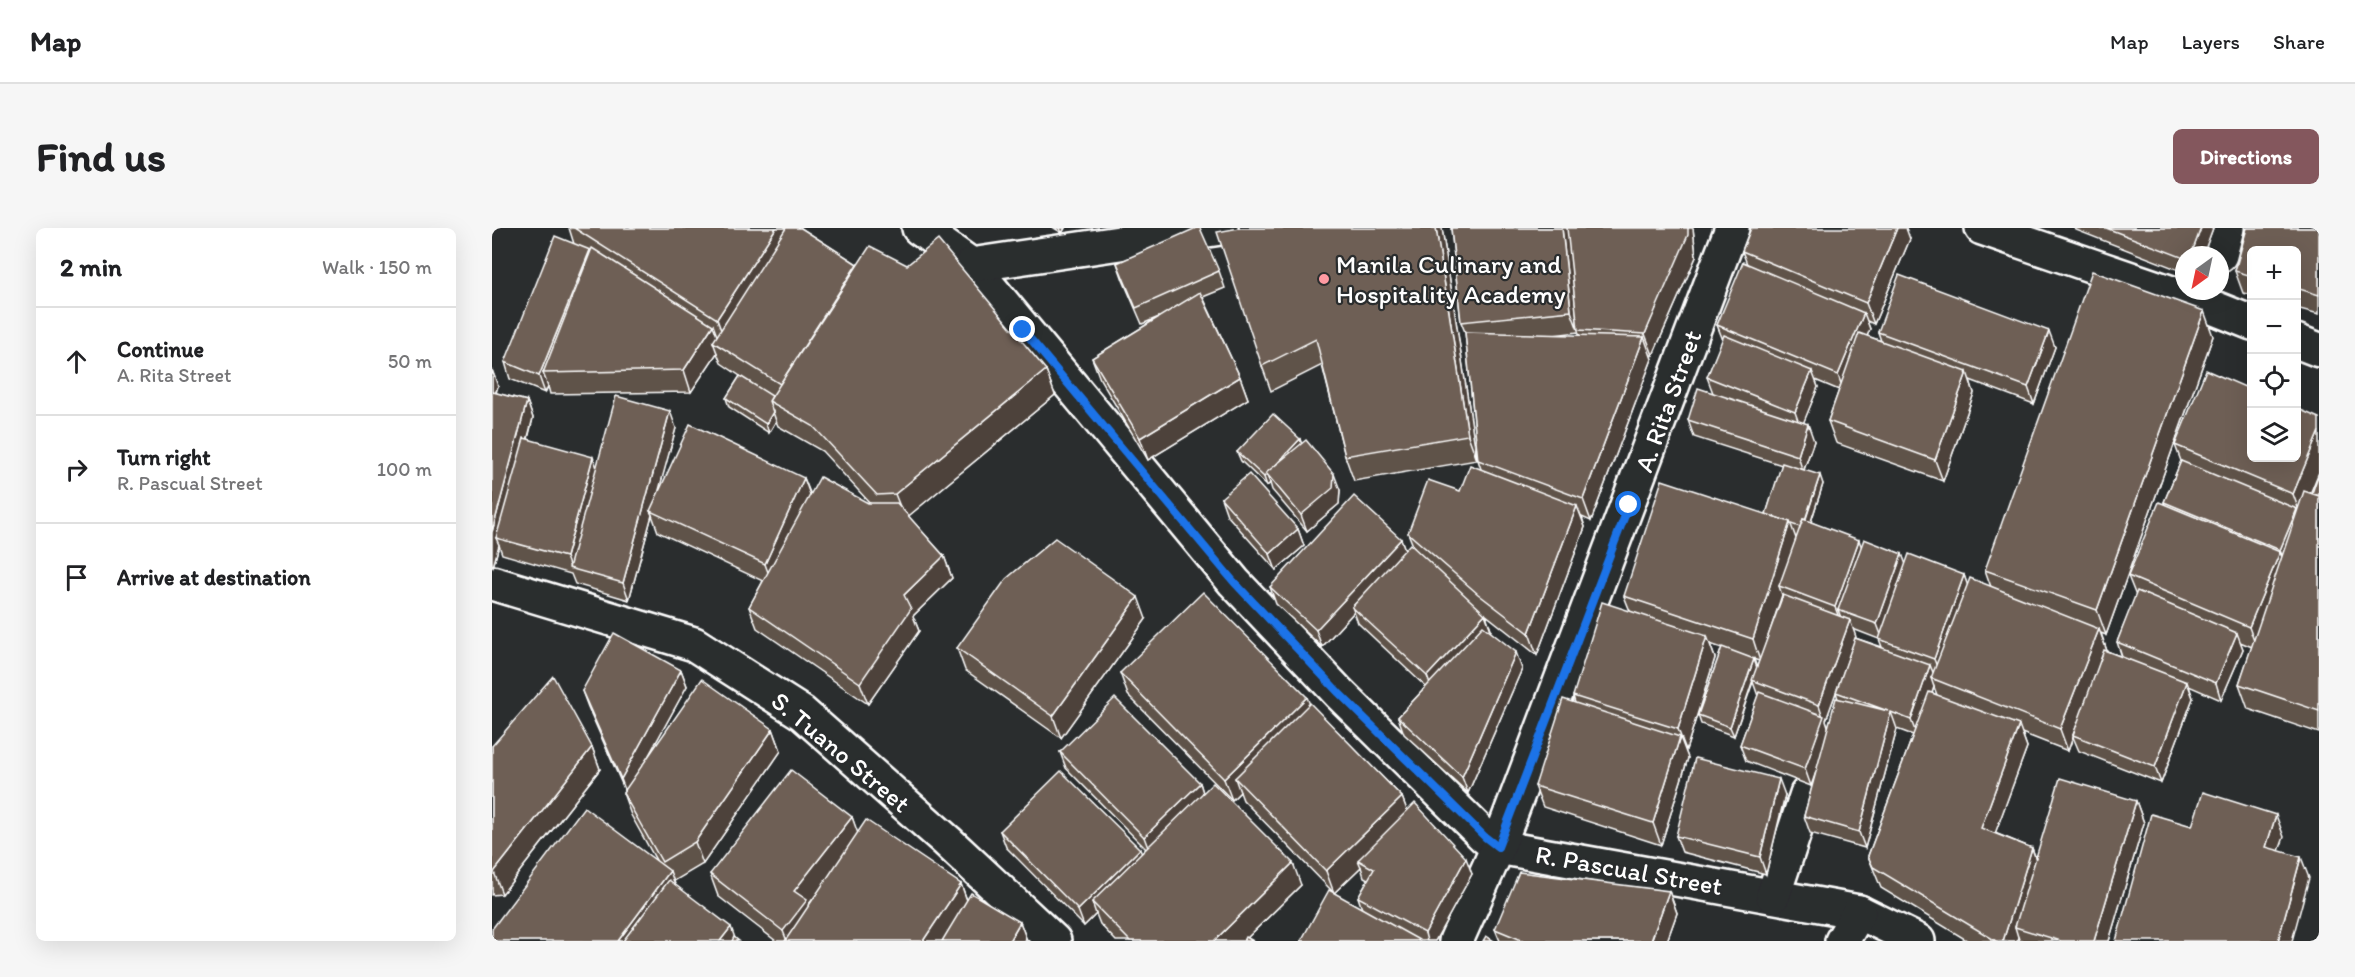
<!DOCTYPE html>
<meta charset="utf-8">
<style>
body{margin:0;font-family:Itim,sans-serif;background:#f6f6f6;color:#202124}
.controls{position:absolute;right:18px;top:18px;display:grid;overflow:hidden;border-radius:9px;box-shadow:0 6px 24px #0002}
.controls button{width:54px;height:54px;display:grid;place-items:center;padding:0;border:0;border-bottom:2px solid #e0e0e0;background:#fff;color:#202124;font:30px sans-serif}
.compass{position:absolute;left:1683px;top:18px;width:54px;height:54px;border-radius:50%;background:#fff;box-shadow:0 6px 24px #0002;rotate:213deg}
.stop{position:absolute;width:18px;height:18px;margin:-14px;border:4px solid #1a73e8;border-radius:50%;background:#fff}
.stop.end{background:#1a73e8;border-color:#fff;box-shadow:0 2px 6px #0008}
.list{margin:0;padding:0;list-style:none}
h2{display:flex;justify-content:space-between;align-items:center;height:78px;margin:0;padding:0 24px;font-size:26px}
h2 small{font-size:20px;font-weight:400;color:#757577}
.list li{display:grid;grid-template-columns:39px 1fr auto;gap:18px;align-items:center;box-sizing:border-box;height:108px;padding:0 24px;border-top:2px solid #e0e0e0}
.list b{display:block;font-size:22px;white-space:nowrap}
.list p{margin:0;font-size:20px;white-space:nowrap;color:#757577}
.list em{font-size:20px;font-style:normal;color:#757577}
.icon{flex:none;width:33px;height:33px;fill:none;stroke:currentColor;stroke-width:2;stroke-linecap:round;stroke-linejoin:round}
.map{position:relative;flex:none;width:1827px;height:713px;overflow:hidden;border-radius:9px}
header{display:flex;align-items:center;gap:36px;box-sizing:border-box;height:84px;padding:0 30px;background:#fff;border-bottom:2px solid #e0e0e0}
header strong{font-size:28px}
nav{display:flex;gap:33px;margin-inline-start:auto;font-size:21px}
.intro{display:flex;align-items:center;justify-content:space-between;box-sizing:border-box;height:144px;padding:0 36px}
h1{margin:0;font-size:42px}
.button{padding:15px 27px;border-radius:9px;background:#84575d;color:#fff;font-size:21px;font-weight:700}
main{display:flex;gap:36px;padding:0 36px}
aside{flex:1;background:#fff;border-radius:9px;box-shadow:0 6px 24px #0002}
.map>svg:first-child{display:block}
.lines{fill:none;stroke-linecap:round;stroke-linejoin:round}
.minor-casing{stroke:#fff;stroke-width:38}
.minor{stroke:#2a2d2e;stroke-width:33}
.wall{fill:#5f5248;stroke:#fff;stroke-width:1.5;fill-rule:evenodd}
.shaded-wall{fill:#4d423b;stroke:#fff;stroke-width:1.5}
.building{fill:#6e5f54;stroke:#fff;stroke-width:1.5}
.route{stroke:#1a73e8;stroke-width:8}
.poi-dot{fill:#ff9aa2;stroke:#2a2d2e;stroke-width:2}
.labels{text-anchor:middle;stroke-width:4.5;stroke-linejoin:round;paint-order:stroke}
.poi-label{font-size:26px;fill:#fff;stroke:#2a2d2e;text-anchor:start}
.street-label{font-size:26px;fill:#fff;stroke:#2a2d2e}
</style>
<header>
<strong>Map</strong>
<nav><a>Map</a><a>Layers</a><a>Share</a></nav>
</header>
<div class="intro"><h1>Find us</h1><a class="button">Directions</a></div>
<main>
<aside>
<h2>2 min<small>Walk · 150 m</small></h2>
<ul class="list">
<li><svg class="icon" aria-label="ahead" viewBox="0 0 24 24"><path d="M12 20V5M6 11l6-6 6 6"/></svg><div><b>Continue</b><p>A. Rita Street</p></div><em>50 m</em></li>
<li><svg class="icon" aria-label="right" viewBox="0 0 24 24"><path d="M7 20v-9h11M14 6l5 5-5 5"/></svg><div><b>Turn right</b><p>R. Pascual Street</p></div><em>100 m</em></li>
<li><svg class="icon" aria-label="arrive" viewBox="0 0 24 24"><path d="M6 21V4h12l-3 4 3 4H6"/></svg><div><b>Arrive at destination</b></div></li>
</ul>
</aside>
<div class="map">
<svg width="1827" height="713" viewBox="0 0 1827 713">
<rect width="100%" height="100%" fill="#2a2d2e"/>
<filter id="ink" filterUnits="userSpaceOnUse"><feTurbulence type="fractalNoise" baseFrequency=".0167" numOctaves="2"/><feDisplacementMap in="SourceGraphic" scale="12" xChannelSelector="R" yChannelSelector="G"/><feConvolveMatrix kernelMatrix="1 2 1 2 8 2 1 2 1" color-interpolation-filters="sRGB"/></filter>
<g filter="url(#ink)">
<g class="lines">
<g class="minor-casing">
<g id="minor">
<polyline points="427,0 479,37 742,354 847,465 993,609 1006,619 1367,684 1426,713"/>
<polyline points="1490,0 1715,77 1760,95"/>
<polyline points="1728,27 1735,0"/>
<polyline points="479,37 729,0"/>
<polyline points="1804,113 1827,122"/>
<polyline points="0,355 202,416 310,485 455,613 562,713"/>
<polyline points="1281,668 1315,566"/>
<polyline points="964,713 1006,619 1240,0"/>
<polyline points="1350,713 1367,684"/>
</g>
</g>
<use href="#minor" class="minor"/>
</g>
<g class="wall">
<polygon points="77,0 309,0 365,36 365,37 554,142 563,167 416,288 452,328 460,350 421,388 427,403 376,476 265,400 257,379 271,353 166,304 160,287 137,372 83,356 79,346 10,326 7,317 1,339 0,339 0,142 6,158 4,165 35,173 41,190 36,211 104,239 184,200 165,267 312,250 319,267 378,275 330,223 286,198 284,193 277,205 237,179 234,170 248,148 229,135 225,125 199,164 58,166 56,158 53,165 18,151 13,134 82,16"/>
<polygon points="562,0 573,0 570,5"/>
<polygon points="950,0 985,232 862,253 853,228 830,137 779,163 770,138"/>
<path d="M959,0H1201L1204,29L1161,127H1158L1160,131L1099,293L1090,289L1093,299L1045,427L994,387L999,402L998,403L1030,441L976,565L912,506L906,489L934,459L866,395L862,384L830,419L784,376L778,359L909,311L913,322L922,320L916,305L968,263L989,241L986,232L973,104L969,94ZM1086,104L1088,108L1061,107Z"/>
<polygon points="1583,0 1721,0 1711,27 1692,27 1692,44 1584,2"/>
<polygon points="1755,0 1827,0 1827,86 1804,80 1804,22 1760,22 1760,67 1751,65 1743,43"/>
<path d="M1418,11L1382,96L1375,93L1378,101L1375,108L1389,113L1386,104L1563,119L1542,176L1478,152L1482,165L1451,253L1344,215L1336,193L1347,162L1323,152L1326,159L1311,195L1322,213L1312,242L1331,256L1319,294L1369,318L1410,326L1413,336L1472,347L1475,357L1499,359L1493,342L1721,108L1614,407L1609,405L1615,423L1630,429L1625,414L1644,368L1636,348L1673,277L1672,274L1689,233L1683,217L1827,244L1818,265L1821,266L1827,245V505L1756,481L1747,456L1760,419L1748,414L1751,421L1729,472L1697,458L1701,470L1669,555L1587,523L1581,509L1576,523L1530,505L1535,519L1503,605L1540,620L1544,631L1644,573L1652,595L1617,713H1528L1526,709L1525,713H1476L1389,660L1376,628L1421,507L1405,501L1373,620L1318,605L1312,588L1326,538L1319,558L1254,533L1248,517L1266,468L1261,454L1242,508L1209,496L1206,487L1230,420L1218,416L1223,430L1194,522H1193L1196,530L1169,617L1051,579L1043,558L1083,475L1081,468L1138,383L1132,368L1274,286L1290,237L1202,209L1196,192L1221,165L1215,149L1231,112L1225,97L1255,36L1250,23ZM1290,367V368L1280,398ZM1361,401L1387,411L1390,419L1363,410ZM1252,428L1267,433L1265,439ZM1442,459L1445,467L1440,465ZM1344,464L1346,471L1336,500L1334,492Z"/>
<polygon points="625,35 727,43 733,60 711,69 748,149 756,171 656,232 608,151 600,130 667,89 650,96 631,52"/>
<polygon points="808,211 809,216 848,262 847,276 815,303 780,262 778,255 775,258 749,233 745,224"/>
<polygon points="729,270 806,301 812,318 784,342 735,287"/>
<polygon points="654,391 569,510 473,442 465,420"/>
<polygon points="189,442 195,458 153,534 281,501 289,523 211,636 182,653 183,657 243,710 0,713 165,634 139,587 131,565 133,563 96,479 90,463"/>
<polygon points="628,445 818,476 910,569 915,583 980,646 943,713 809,713 870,681 866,669 876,651 872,649 869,639 842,665 751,572 748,564 740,572 636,467"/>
<polygon points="0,518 100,519 108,541 10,666 0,667"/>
<polygon points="568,524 708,555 711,565 809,657 755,710 761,713 624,713 608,696 604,686 592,698 514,619 508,603 649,626 654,621 574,540"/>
<polygon points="1293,567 1274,646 1190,624 1184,608"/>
<polygon points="360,589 365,605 469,656 475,672 528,694 534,710 533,713 284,713 226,668 218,646"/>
<polygon points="1177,663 1185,685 1175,713 1008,713 1003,701"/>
</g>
<g class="shaded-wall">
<polygon points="284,0 309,0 234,116 225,91"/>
<polygon points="568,0 573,0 570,5"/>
<polygon points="944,0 950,0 985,232 976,207"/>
<polygon points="1070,0 1076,0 1086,102 1079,83"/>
<polygon points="1196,0 1201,0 1204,29 1161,127 1153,106"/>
<polygon points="1405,0 1414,0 1418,11 1382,96 1374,75"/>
<polygon points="1709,0 1721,0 1711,27 1699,27"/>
<polygon points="98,22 104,38 51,145 56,158 53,165 47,148"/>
<polygon points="1712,83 1721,108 1614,407 1605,382"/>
<polygon points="1372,85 1378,101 1352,164 1346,147"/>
<polygon points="221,97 229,119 221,114 225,125 199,164 192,142"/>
<polygon points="1557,103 1563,119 1542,176 1536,159"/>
<polygon points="1152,109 1160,131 1099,293 1091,271"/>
<polygon points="0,142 6,158 0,174"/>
<polygon points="554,142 563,167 413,291 403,266"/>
<polygon points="1320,143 1326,159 1309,201 1303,184"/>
<polygon points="1475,144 1482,165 1451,253 1443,232"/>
<polygon points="748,149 756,171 656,232 648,210"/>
<polygon points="35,173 41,190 9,311 4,310 7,317 1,339 0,336 0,304"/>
<polygon points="178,183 184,200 161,284 158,283 160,287 137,372 131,355"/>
<polygon points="281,184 284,193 277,205 274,196"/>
<polygon points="1316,196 1322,213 1311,244 1306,228"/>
<polygon points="1827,203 1827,244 1809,288 1801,266"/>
<polygon points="808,211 811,220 775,246"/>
<polygon points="101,229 107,245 78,340 74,329"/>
<polygon points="774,246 778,255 775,258 772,249"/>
<polygon points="842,246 848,262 847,276 815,303 809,287"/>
<polygon points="1328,247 1331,256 1314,309 1311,300"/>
<polygon points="312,250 320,272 281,358 273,336"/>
<polygon points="1085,278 1093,299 1045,427 1037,405"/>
<polygon points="1805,281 1811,297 1794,339 1788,322"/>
<polygon points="1298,294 1306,316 1287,358 1290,367 1268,433 1261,411"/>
<polygon points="806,301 812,318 784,342 778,326"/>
<polygon points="909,311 915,327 860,379 862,384 830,419 824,402"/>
<polygon points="1367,312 1373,328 1346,382 1350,392 1349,395 1343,379"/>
<polygon points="1788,324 1796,346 1765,421 1757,399"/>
<polygon points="1410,326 1416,342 1391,412 1385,396"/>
<polygon points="452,328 460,350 421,388 427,403 376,476 368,455 412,367"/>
<polygon points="1472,347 1478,364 1448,447 1442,431"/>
<polygon points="646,369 654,391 569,510 561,488"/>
<polygon points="993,386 999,402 941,465 935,448"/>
<polygon points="1358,392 1364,409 1334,492 1338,504 1319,558 1313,541 1331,489 1327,477"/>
<polygon points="1607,401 1615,423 1581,507 1581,509 1576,523 1568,501"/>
<polygon points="1745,405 1751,421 1729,472 1724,455"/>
<polygon points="1215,408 1223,430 1194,522 1186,501"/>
<polygon points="1024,424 1030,441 976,565 970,549"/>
<polygon points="1262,431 1265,440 1242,508 1238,499"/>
<polygon points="1438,437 1444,452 1439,450 1442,459 1425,508 1419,492"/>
<polygon points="189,442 195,458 135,567 129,551"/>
<polygon points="1695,454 1701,470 1669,555 1663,539"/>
<polygon points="815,469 823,490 743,550 748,564 740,572 732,551"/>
<polygon points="1399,484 1405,501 1373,620 1367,604"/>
<polygon points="1527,497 1535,519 1497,622 1489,600"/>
<polygon points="281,501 289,523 211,636 203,614"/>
<polygon points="1188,509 1196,530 1169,617 1161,595"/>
<polygon points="100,519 108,541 10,666 2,644"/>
<polygon points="1287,551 1293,567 1274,646 1268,629"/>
<polygon points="708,555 713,571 658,625 652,609"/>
<polygon points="910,569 918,590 866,632 869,639 842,665 834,643"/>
<polygon points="1644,573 1652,595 1617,713 1602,713"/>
<polygon points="1784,587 1792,609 1781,640 1774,619"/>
<polygon points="360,589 368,611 316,677 323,694 295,713 291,703 302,663"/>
<polygon points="1540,620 1547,641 1523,699 1526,709 1525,713 1511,713"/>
<polygon points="648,621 654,638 600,674 604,686 592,698 586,682"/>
<polygon points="1809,629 1817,650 1800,713 1786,713"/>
<polygon points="974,630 980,646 943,713 935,713 933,705"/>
<polygon points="801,635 809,657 752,713 722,713"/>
<polygon points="178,643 186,665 150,713 126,713"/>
<polygon points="469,656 477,678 454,713 431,713"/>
<polygon points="1177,663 1185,685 1175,713 1159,713"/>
<polygon points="528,694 534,710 533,713 517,713"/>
<polygon points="239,699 244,713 228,713"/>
</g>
<g class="building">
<polygon points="82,0 284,0 225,91"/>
<polygon points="294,0 309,0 365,36 288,156 221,114"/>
<polygon points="704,0 708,0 727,43 644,80 625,35"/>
<polygon points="747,0 944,0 976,207 853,228 824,111 770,138 725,4"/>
<polygon points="959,0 1070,0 1079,83 969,94"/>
<polygon points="1075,0 1196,0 1196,7 1153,106 1086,102"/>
<polygon points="1259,0 1405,0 1374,75 1250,23"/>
<polygon points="1614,0 1709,0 1699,27 1692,27 1692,30"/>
<polygon points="1755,0 1827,0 1827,67 1804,60 1804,22 1760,22 1760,48 1743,43"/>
<polygon points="63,8 98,22 47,148 13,134"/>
<polygon points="446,12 554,142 403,266 385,267 321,198 277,173 378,18 415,37"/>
<polygon points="100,20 221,97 192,142 51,145"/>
<polygon points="1251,34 1372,85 1346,147 1225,97"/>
<polygon points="1600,43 1712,83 1605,382 1493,342"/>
<polygon points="1407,47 1557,103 1536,159 1386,104"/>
<polygon points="708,64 748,149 648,210 600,130"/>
<polygon points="973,104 1152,109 1091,271 986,232"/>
<polygon points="1367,105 1475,144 1443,232 1336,193"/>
<polygon points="1232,107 1320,143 1303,184 1215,149"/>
<polygon points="1714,142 1760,162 1760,230 1804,230 1804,180 1827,190 1827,203 1801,266 1683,217"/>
<polygon points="248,148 280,168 277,173 281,184 274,196 234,170"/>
<polygon points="1206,160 1316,196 1306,228 1196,192"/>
<polygon points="1,164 35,173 0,304 0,166"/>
<polygon points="124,168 178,183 131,355 77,340"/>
<polygon points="781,186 808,211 780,241 774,245 775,246 772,249 745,224"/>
<polygon points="198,196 312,250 273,336 158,283"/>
<polygon points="32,210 101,229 74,329 4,310"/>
<polygon points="814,212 842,246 841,260 809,287 774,245"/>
<polygon points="1689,233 1805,281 1788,322 1672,274"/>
<polygon points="1290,235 1328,247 1313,292 1311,291 1308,299 1299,296 1298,294 1274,286"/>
<polygon points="978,237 1085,278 1037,405 986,366 916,305 936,252 968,263"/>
<polygon points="1827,245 1827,268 1820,265"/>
<polygon points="757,246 806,301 778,326 729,270"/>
<polygon points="328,249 376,275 405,275 452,328 412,367 419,381 368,455 257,379"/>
<polygon points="1170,252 1298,294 1261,411 1132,368"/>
<polygon points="1812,263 1827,268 1827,483 1747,456"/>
<polygon points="862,268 909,311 824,402 778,359"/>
<polygon points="1667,274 1788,324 1757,399 1636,348"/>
<polygon points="1311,291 1367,312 1343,379 1287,358"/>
<polygon points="563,310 646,369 561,488 465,420 514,351"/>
<polygon points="1372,311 1410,326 1385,396 1346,382"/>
<polygon points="918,316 993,386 935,448 860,379"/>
<polygon points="1417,326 1472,347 1442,431 1387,411"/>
<polygon points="1478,350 1607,401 1568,501 1439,450"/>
<polygon points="1645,363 1745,405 1724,455 1625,414"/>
<polygon points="711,364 815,469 732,551 628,445"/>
<polygon points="1291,367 1358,392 1327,477 1260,452"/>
<polygon points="1110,374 1215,408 1186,501 1081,468"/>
<polygon points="991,398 1024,424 970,549 906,489"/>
<polygon points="122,405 189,442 129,551 90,463"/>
<polygon points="1363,410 1438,437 1419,492 1399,484 1367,604 1312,588 1344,470 1396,483 1344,464"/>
<polygon points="1230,419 1262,431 1238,499 1206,487"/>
<polygon points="1612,422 1695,454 1663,539 1581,507"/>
<polygon points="61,448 100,519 2,644 0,645 0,518"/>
<polygon points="210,451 281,501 203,614 170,634 131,565"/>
<polygon points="1267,464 1332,488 1313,541 1248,517"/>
<polygon points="1437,464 1527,497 1489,600 1540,620 1511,713 1504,713 1381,639 1376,628"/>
<polygon points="623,470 708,555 652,609 568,524"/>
<polygon points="1071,471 1188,509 1161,595 1043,558"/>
<polygon points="818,475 910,569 834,643 743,550"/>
<polygon points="1203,530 1287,551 1268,629 1184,608"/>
<polygon points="299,542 360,589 302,663 315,672 291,703 218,646"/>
<polygon points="569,543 648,621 586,682 508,603"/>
<polygon points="1568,550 1644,573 1602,713 1569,713 1523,699"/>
<polygon points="721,555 801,635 722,713 638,713 600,674"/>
<polygon points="1711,564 1784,587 1774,619 1809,629 1786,713 1624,713 1659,586 1700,598"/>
<polygon points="923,575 974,630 933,705 866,669 882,641 866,632"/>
<polygon points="92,579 178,643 126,713 0,713 0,701"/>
<polygon points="374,592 469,656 431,713 293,713"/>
<polygon points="1027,644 1177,663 1159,713 1032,713 1003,701"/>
<polygon points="177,652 239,699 228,713 131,713"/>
<polygon points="837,662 927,712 927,713 809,713"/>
<polygon points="479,665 528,694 517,713 450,713"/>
<polygon points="994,708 1002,713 991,713"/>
<polygon points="242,709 247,713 240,713"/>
<polygon points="754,709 761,713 752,713"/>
</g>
</g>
<g class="lines" filter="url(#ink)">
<polyline class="route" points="531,102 742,354 847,465 993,609 1006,619 1137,277"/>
</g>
<circle class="poi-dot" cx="832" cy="51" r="6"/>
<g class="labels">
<g class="poi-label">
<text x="844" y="45">Manila Culinary and<tspan x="844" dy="30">Hospitality Academy</tspan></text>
</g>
<g class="street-label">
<text transform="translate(1176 173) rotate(-70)" y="9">A. Rita Street</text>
<text transform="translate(349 524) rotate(40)" y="9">S. Tuano Street</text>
<text transform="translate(1137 642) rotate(10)" y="9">R. Pascual Street</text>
</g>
</g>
</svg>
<div class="controls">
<button>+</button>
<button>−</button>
<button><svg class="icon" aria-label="locate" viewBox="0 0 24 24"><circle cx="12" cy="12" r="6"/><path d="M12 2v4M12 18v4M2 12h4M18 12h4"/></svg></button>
<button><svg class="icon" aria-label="layers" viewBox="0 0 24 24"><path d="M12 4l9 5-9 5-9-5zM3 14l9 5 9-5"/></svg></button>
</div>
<svg class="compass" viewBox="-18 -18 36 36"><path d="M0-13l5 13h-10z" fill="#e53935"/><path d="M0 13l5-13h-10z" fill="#757577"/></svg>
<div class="stop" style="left:1137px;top:277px"></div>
<div class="stop end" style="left:531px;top:102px"></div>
</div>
</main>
